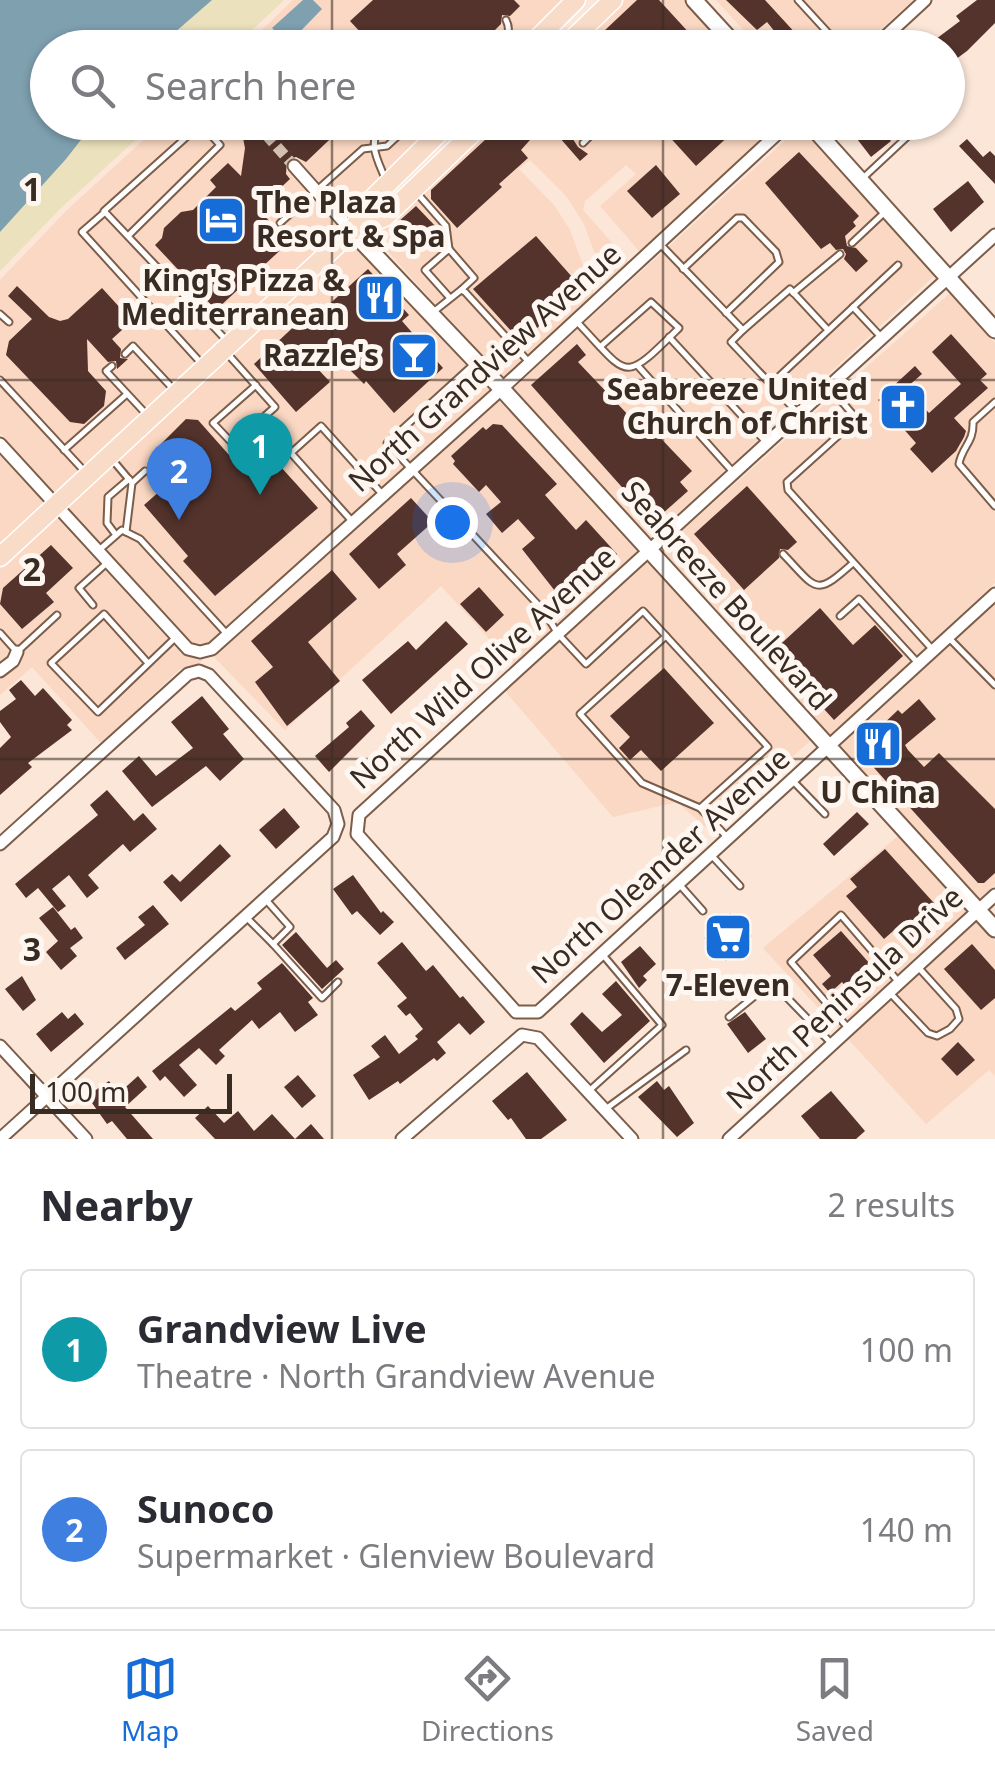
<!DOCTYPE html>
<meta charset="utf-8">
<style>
body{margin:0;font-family:"Noto Sans",sans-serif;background:#f2f2f3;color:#2b2b33}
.scale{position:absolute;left:30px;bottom:25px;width:202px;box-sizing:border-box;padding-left:10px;border:5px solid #382b22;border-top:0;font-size:28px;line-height:35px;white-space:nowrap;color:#382b22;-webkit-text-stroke:8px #fdf6f1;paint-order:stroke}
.you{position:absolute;left:452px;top:522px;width:35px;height:35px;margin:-25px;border:8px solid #fff;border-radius:50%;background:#1a73e8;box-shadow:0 0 0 15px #1a73e833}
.badge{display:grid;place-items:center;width:65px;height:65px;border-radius:50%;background:#176dd7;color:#fff;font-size:32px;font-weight:700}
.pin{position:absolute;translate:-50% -82px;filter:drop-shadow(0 2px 5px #0008)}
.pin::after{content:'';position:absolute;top:52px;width:35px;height:30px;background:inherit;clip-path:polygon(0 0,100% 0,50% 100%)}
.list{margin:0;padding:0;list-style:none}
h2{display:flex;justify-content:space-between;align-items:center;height:130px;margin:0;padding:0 40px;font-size:42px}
h2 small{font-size:32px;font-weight:400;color:#7c7c81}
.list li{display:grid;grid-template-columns:65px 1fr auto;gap:30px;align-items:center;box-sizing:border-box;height:160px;margin:0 20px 20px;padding:0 20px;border:2px solid #e1e1e2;border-radius:10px}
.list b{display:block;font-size:38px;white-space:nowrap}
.list p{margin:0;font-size:32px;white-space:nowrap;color:#7c7c81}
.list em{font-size:32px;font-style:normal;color:#7c7c81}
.icon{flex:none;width:55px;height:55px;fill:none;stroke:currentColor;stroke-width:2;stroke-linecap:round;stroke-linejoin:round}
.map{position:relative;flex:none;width:995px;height:1139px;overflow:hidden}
.search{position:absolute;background:#fff;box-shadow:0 2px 8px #0004;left:30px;right:30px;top:30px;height:110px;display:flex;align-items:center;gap:25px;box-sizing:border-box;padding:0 35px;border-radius:55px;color:#7c7c81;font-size:38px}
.sheet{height:490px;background:#fff}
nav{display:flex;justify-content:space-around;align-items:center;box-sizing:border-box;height:140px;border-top:2px solid #e1e1e2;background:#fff;font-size:28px;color:#7c7c81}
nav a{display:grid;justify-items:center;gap:5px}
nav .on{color:#176dd7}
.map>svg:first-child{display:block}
.built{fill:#fad8c3}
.sand{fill:#ebe1bc}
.water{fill:#7ea0af}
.building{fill:#53332c}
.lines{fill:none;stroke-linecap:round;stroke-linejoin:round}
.minor-tunnel{stroke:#d4c1b4;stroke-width:11;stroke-dasharray:11 5.5;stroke-linecap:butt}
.service-casing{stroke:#7b5d49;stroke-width:9}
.minor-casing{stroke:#7b5d49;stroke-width:15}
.secondary-casing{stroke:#7b5d49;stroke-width:19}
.primary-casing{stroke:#fff;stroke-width:21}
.service{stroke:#fff;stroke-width:5}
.minor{stroke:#fff;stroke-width:11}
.secondary{stroke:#fff;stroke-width:15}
.primary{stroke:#f9dcc8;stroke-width:18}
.grid{fill:none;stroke:#382b22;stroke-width:2.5;stroke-opacity:0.55}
.labels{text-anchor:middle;stroke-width:10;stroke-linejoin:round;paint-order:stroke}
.poi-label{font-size:30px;font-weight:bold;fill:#382b22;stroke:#fdf6f1;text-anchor:end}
.street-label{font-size:30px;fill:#382b22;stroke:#fdf6f1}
.grid-label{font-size:32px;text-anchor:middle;font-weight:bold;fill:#382b22;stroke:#fdf6f1;stroke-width:10;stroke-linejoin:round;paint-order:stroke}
</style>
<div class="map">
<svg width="995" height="1139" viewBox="0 0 995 1139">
<rect width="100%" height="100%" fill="#fbe6d8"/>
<g class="built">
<polygon points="293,0 566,0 517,47 243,48"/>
<polygon points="623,0 684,0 728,47 573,48"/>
<polygon points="716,0 913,0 860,48 759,47"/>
<polygon points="162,123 244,123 342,231 57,495 0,433 0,280 66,211"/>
<polygon points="266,123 440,123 351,218"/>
<polygon points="494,123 780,123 640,252 600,206 636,174 626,165 585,201 583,210 629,262 606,284 584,224 567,197 530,160 519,169 554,205 570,230 594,295 502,379 374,236"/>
<polygon points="800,127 934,276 649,541 512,389"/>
<polygon points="352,241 491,389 208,643 192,643 66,505"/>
<polygon points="950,293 995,343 995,583 828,738 658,552"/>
<polygon points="500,400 637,552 513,665 441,586 285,730 214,657"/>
<polygon points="0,455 46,505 0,548"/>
<polygon points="55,516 182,654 205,658 197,665 180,669 101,743 32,667 0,695 0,680 18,666 26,648 12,643 6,657 0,662 0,567"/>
<polygon points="647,562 810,741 710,831 677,802 613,817 505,691"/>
<polygon points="995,604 995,885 978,900 838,748"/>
<polygon points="898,836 967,910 838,1029 763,948"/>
<polygon points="977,921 995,941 995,1076 989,1070 926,1124 848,1039"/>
</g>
<polygon class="sand" points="46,0 284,0 234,47 48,48 48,122 154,123 62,207 0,271 0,45"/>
<g class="water">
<polygon points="0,0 212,0 158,47 48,48 48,122 94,123 66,159 0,232"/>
<polygon points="303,0 313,0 322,9 288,44 272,28"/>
</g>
<g class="building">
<polygon points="373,0 514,0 520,6 510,16 502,15 501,24 477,48 375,48 350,21"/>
<polygon points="637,0 659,0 703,48 586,48"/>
<polygon points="726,0 765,0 809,48 788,48 767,22 757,30"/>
<polygon points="977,0 995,0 995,23 967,51 948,65 948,48 924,48 960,21 956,16"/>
<polygon points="247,122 280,122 288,130 295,122 348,122 306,162 296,157 287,160 286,174 290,179 258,209 289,242 216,310 155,245 162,238 164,228 181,212 193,210 216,187 210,180 228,163 241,176 245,148 241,128"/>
<polygon points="510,122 546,122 521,150 528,158 499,184 502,187 457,228 431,199 431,190 500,126 502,129"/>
<polygon points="546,122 581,122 569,133 578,147 588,154 580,161"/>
<polygon points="656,122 744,122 696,166"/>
<polygon points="844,122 876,122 891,141 871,157"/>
<polygon points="967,139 983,157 990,151 995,156 995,184 959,146"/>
<polygon points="799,152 859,216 853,222 856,226 845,236 847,246 856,248 868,261 856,272 844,259 846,254 843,249 836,250 830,243 821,249 765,183"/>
<polygon points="656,165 680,194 652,218 627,191"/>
<polygon points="968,181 984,202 951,232 933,209"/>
<polygon points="416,206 440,231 412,256 389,230"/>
<polygon points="536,236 580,286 522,343 473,289"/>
<polygon points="368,269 409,315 402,321 443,368 394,413 366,381 364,384 333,353 317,368 330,382 296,412 254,364 319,303 324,309"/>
<polygon points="17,286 49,317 60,321 68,319 102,288 132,321 112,339 121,349 120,358 128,359 117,369 116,361 108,362 87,339 88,371 106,391 104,406 84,424 70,422 6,355 9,341 32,319 8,296"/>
<polygon points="951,334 987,374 980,380 988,388 954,418 966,431 964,437 956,451 932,473 910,449 916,443 878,400 915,366 922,374 906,388 929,413 961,384 932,352"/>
<polygon points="577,344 586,355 578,362 631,418 642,408 653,420 648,425 692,471 680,482 688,491 653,522 531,385"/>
<polygon points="186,419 198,420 238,465 261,445 318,508 215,596 183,561 188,556 144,505 169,483 152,462 154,451"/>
<polygon points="493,424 502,425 557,484 545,495 576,530 586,520 617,554 583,585 573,574 555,591 522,549 535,538 518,519 502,533 486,514 501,502 486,485 479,492 453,464 455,461 451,456 483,427 486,430"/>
<polygon points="747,486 797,542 788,550 780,549 779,558 744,590 694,534"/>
<polygon points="411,498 433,522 397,554 406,565 379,589 349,554"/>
<polygon points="51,545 73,568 46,593 54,602 22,629 0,604 3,588"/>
<polygon points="332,570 357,599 308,642 340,681 287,726 255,682 273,667 251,641"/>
<polygon points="479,587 504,615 486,632 460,604"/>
<polygon points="820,608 853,645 875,625 903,656 834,720 772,652"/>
<polygon points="446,621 468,644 391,714 362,680 408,641 416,650"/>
<polygon points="664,668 714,723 661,771 641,750 630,760 619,748 630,737 610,716"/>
<polygon points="21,680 35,696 43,688 72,720 67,725 72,730 28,763 32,767 0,795 0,748 11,737 0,722 0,711 16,699 9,690"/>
<polygon points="202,696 229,729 223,734 244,759 220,781 206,766 152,807 122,771 139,756 156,776 193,748 171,722"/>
<polygon points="919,699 936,719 905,745 908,750 924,767 939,753 995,809 995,873 984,883 978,883 857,749 898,710 902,714"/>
<polygon points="361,710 375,726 329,772 315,756 349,727 346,723"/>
<polygon points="107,790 134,821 143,813 157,829 130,852 123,844 88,875 99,888 87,898 69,875 52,889 66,906 58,912 38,888 26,898 15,884 98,815 90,805"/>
<polygon points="284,808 300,827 276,849 259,830"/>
<polygon points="857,812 869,824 834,856 823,844"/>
<polygon points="220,844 231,856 181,902 163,882 172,874 180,882"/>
<polygon points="885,849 943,913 942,921 918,943 900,925 884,939 846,896 857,887 850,879"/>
<polygon points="353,875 381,913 383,911 394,922 380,935 357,911 352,915 333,889"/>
<polygon points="153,905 169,924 125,960 116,948 145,925 138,917"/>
<polygon points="53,907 71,930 75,927 83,938 70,948 77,956 61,970 46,952 58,941 39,918"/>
<polygon points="730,913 752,936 726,961 704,938"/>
<polygon points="841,931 870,964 845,986 842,982 830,993 822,984 831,976 813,955"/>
<polygon points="296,932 327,968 336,960 344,969 322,989 282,945"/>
<polygon points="402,942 426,971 433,965 460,998 463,996 485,1022 470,1035 459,1023 437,1042 446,1053 437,1061 434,1058 400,1084 398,1081 369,1100 353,1075 380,1057 371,1046 385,1035 399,1054 418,1039 415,1036 423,1029 410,1013 406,1016 397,1006 407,998 377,963"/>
<polygon points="972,944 995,970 995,998 981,1010 944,969"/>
<polygon points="640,946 656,964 643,976 647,980 639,988 621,962"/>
<polygon points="282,963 313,998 308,1002 318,1015 295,1032 280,1012 259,1029 252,1020 219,1050 225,1056 216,1065 199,1048 179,1065 197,1085 184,1097 165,1076 160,1081 152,1071 231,1007 235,1011 262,989 257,983"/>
<polygon points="22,976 36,1000 23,1011 5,989"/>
<polygon points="616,981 650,1021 604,1063 570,1024 582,1012 602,1032 622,1015 602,994"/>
<polygon points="62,1012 68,1019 75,1013 84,1024 51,1052 36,1034"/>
<polygon points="745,1012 766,1039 748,1053 727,1024"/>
<polygon points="958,1042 975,1060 957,1076 941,1059"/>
<polygon points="527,1072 567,1120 541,1139 526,1139 511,1118 508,1120 492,1101"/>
<polygon points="298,1075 316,1096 302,1108 284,1087"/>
<polygon points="138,1076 147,1087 125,1107 153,1139 127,1139 112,1121 107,1124 87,1096 109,1081 118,1094"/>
<polygon points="657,1081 664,1090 669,1086 694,1123 677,1137 638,1097"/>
<polygon points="831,1091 865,1131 856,1139 820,1139 801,1116"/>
<polygon points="208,1106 224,1123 238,1111 254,1131 272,1114 295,1139 311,1124 324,1139 215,1139 195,1118"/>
</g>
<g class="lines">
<polyline class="minor-tunnel" points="255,122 294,166"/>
<g class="service-casing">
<g id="service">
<polyline points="798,0 842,48"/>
<path d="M497,48C506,39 512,32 506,20"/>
<polyline points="583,143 596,130 589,122"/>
<path d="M385,178C376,157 366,140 385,122"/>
<polyline points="863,178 923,122"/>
<polyline points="417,193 446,226 449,249"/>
<polyline points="105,212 82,232 201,363"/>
<polyline points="280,223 363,149 387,146 413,122"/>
<polyline points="128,236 220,145 201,124 104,211 228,342"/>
<polyline points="852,243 886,211"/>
<polyline points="662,246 743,330 731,342 796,411"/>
<polyline points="683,269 737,218 743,218 776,252 779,262 726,313"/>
<polyline points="793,293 840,254"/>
<polyline points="450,298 425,270 449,249 474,278 461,290"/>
<polyline points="853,307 882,338"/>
<polyline points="432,313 461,290 465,292 528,361"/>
<polyline points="0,314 9,322"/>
<path d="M578,323C630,378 622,384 679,328L651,302L600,347"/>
<polyline points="743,330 790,289 828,330"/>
<polyline points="669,337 765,441"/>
<polyline points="226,352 275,407 233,444 213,423 256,385"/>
<polyline points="125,354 133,346 175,391"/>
<polyline points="475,363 387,443 544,611 558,634 586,664 643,611 768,747 700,808 726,836"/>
<polyline points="112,366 106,371 147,415"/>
<polyline points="638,366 733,472"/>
<polyline points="0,380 86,473"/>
<polyline points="771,384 898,265"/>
<polyline points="831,389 855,417 849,426 787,482 788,490 933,650"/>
<path d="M995,402L973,422C974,443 962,446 959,464L995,506"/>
<polyline points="64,450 127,394"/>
<polyline points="111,458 132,483 126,532"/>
<polyline points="132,483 145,471"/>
<polyline points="351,520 291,453 321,426 383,495"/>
<polyline points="116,535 107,523 108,497 129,479"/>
<polyline points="98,551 122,530 140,539 226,633"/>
<path d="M783,554C817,589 814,598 853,563"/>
<polyline points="93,605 79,588 108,562"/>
<polyline points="840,616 859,599 917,662"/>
<polyline points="0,633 17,652 57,615"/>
<polyline points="666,636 580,714 642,783 700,808"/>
<polyline points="948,637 995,685"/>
<polyline points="148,663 104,614 51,663 98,712 174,639"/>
<polyline points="792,780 825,814"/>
<polyline points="713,857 740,886"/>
<polyline points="679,884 703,911"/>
<polyline points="248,919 273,944 290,927 267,901"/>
<polyline points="273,944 322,998 338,982"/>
<polyline points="891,994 928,1033 937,1036 950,1029 959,1019 956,1009 918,967"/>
<polyline points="729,1017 772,982 832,1044"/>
<polyline points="849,1029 791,962 841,915 897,980"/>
<polyline points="590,1090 662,1025 603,955"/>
<polyline points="607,1108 686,1050"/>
</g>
</g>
<g class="minor-casing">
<g id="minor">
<polyline points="873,48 925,0"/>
<polyline points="294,166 352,231"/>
<polyline points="995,235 359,815 357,834 516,1012 538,1012 995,594"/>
<polyline points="0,444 188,649 200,652 212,649 496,394 790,122"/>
<polyline points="0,671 13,661 17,652"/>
<polyline points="0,844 188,674 199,671 209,675 334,810 338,824 333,837 0,1139"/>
<polyline points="0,1046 86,1139"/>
<polyline points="402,1139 522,1035 538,1038 632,1139"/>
<polyline points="729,1139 995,895"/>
</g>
</g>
<g class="secondary-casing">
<g id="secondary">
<polyline points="694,0 738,48"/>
<polyline points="808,122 995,330"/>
<polyline points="352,231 502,389 995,929"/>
</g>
</g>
<g class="primary-casing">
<g id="primary">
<polyline points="528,48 576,0"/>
<polyline points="563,48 613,0"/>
<polyline points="353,231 385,217 484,122"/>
<polyline points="0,557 352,231 371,200 450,122"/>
</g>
</g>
<use href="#service" class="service"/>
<use href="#minor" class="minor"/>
<use href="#secondary" class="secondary"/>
<use href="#primary" class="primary"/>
</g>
<path class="grid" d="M332,0V48M663,0V48M332,122V1139M663,122V1139M0,380H995M0,759H995"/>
<defs>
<g id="hotel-square" transform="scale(2.5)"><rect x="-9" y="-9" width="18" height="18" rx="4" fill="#176dd7" stroke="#fdf6f1"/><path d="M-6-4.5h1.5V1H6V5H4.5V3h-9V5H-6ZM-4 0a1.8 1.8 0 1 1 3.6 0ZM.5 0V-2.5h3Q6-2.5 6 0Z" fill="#fff"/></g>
<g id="restaurant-square" transform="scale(2.5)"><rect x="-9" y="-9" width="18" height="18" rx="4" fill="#176dd7" stroke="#fdf6f1"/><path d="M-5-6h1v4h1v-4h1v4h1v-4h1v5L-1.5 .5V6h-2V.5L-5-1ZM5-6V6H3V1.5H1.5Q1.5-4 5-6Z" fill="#fff"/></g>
<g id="bar-square" transform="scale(2.5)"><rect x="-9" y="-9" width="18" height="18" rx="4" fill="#176dd7" stroke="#fdf6f1"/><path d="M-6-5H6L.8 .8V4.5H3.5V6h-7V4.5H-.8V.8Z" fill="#fff"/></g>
<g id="church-square" transform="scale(2.5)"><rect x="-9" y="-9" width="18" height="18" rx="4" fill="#176dd7" stroke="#fdf6f1"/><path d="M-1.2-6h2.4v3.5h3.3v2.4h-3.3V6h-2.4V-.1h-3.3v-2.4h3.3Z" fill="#fff"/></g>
<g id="supermarket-square" transform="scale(2.5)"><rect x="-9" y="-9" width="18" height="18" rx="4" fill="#176dd7" stroke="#fdf6f1"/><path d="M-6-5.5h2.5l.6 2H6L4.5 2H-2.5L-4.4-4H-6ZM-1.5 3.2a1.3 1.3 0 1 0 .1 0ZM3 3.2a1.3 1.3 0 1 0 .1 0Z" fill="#fff"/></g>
</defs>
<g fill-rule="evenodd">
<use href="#hotel-square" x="221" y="220"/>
<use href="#restaurant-square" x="380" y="298"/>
<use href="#bar-square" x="414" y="356"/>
<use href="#church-square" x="903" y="407"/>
<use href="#restaurant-square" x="878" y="744"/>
<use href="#supermarket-square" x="728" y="937"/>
</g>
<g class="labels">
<g class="poi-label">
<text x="256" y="213" text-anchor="start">The Plaza<tspan x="256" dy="34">Resort &amp; Spa</tspan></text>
<text x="345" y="291">King's Pizza &amp;<tspan x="345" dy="34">Mediterranean</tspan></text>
<text x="379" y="366">Razzle's</text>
<text x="868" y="400">Seabreeze United<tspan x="868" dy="34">Church of Christ</tspan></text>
<text x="878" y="803" text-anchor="middle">U China</text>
<text x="728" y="996" text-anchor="middle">7-Eleven</text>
</g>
<g class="street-label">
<text transform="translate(485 368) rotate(-42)" y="10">North Grandview Avenue</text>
<text transform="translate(726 596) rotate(48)" y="10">Seabreeze Boulevard</text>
<text transform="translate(483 668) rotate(-42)" y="10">North Wild Olive Avenue</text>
<text transform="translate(661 866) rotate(-42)" y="10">North Oleander Avenue</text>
<text transform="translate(845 998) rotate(-43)" y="10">North Peninsula Drive</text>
</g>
</g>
<g class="grid-label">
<text x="32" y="201">1</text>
<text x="32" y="581">2</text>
<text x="32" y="961">3</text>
</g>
</svg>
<div class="scale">100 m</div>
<div class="you"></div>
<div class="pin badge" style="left:260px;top:495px;background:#0f9aa8">1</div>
<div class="pin badge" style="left:179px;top:520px;background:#3f7fe0">2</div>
<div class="search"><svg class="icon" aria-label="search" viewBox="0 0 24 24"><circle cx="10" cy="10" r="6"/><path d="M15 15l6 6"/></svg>Search here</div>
</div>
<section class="sheet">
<h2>Nearby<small>2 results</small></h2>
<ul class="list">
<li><span class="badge" style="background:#0f9aa8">1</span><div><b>Grandview Live</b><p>Theatre · North Grandview Avenue</p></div><em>100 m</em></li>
<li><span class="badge" style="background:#3f7fe0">2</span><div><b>Sunoco</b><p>Supermarket · Glenview Boulevard</p></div><em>140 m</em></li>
</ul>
</section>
<nav>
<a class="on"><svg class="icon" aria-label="map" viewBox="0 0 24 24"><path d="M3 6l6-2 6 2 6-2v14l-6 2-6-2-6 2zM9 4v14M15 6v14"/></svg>Map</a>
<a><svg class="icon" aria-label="directions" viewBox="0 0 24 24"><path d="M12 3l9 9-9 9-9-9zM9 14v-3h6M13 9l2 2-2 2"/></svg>Directions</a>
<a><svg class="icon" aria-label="saved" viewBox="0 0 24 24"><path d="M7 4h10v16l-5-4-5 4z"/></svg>Saved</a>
</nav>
